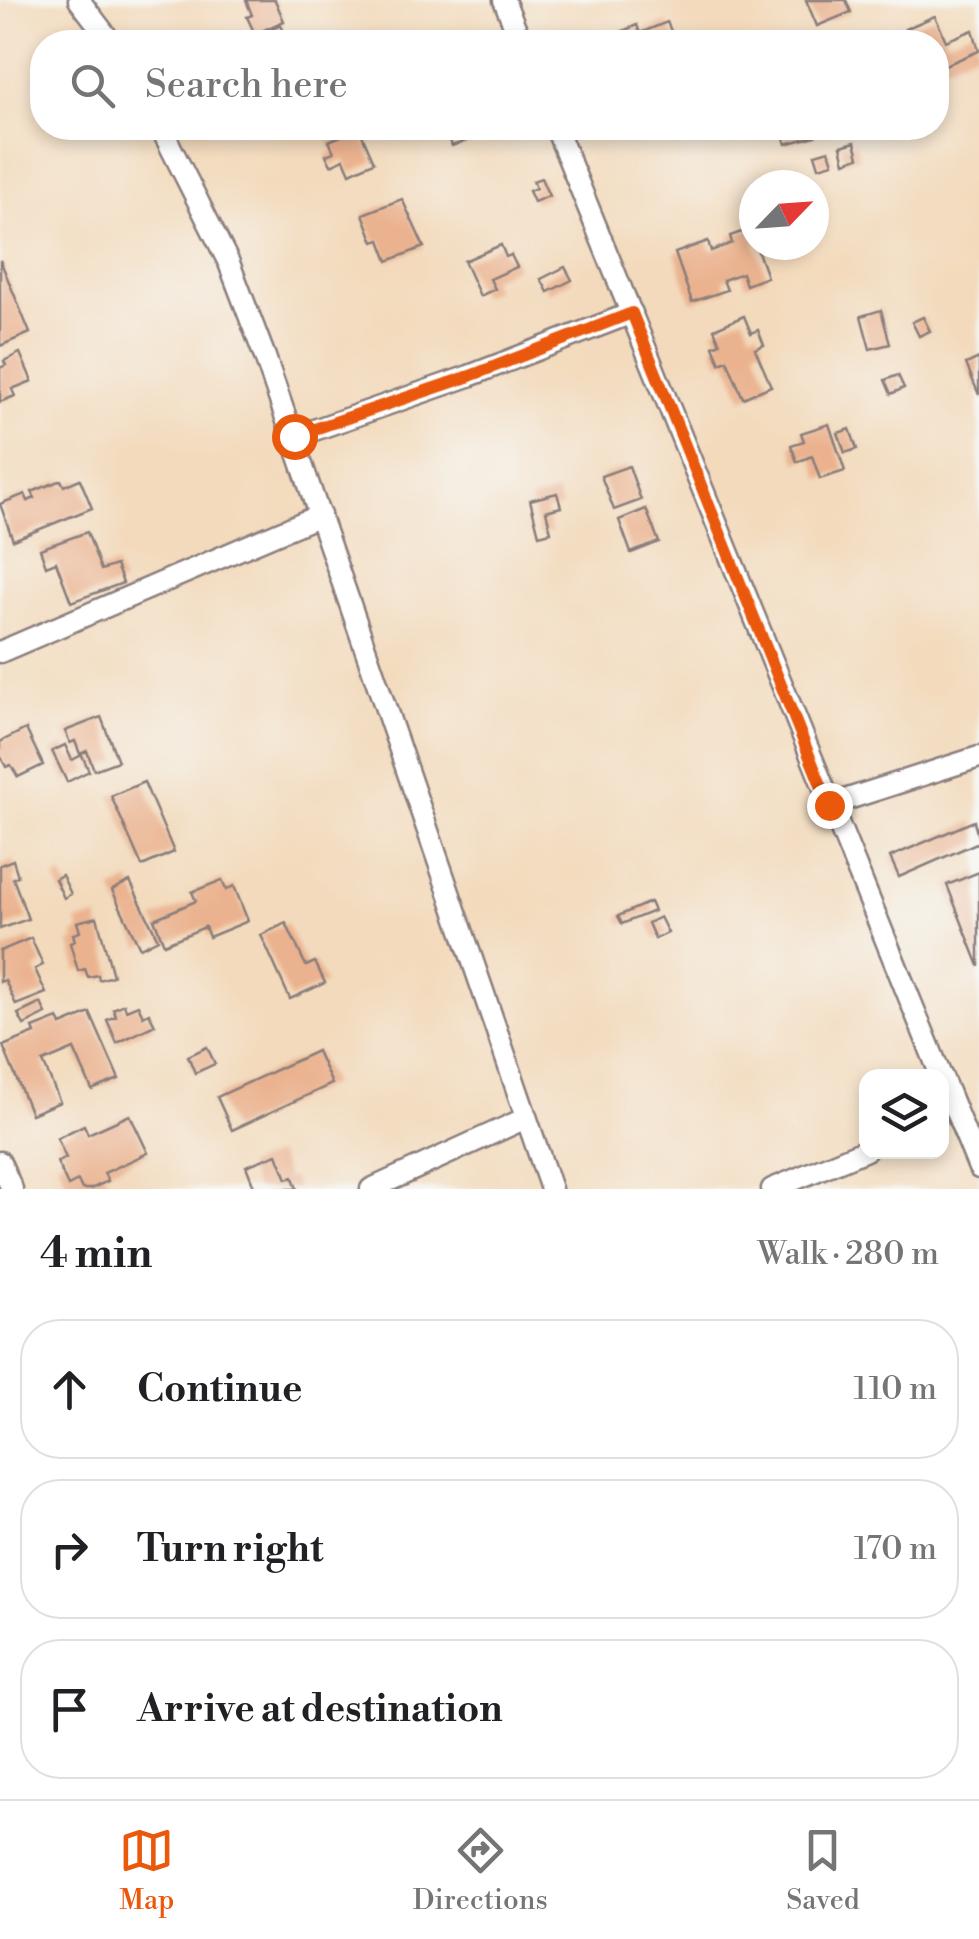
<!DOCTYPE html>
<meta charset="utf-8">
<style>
body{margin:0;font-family:"Libre Bodoni",serif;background:#f2f2f2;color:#202124}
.controls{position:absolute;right:30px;bottom:30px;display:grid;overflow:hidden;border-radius:20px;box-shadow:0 5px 15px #0003}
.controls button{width:90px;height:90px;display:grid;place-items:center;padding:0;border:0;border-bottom:2px solid #e0e0e0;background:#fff;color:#202124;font:50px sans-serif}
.compass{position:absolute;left:739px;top:170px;width:90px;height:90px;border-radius:50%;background:#fff;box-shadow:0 5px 15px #0003;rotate:65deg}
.stop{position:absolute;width:30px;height:30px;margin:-22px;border:8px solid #ea580c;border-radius:50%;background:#fff}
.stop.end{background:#ea580c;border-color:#fff;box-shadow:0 2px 10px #0008}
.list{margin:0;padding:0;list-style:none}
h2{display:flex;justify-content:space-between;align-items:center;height:130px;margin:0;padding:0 40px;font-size:42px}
h2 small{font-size:32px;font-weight:400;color:#757577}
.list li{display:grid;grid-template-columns:65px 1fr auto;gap:30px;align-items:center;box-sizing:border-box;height:140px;margin:0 20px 20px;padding:0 20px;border:2px solid #e0e0e0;border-radius:40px}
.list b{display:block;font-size:38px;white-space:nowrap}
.list em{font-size:32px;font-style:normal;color:#757577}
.icon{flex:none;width:55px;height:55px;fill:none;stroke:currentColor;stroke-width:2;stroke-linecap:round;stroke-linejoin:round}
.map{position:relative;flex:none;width:979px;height:1189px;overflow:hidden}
.search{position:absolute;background:#fff;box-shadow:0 5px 15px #0003;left:30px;right:30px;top:30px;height:110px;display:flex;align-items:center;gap:25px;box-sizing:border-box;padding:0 35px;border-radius:40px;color:#757577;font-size:38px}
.sheet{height:610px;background:#fff}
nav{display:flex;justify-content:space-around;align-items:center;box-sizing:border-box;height:140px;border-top:2px solid #e0e0e0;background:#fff;font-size:28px;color:#757577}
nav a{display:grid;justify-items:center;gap:5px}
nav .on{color:#ea580c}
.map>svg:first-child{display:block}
.building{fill:#ebb28f}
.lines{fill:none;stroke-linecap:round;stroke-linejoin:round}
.minor-casing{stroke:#8a7e7c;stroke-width:25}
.minor{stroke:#fff;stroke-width:20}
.route{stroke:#ea580c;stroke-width:12}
</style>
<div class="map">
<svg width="979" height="1189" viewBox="0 0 979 1189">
<rect width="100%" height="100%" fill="#f6f6f2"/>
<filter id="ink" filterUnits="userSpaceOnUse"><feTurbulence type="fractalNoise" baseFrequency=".01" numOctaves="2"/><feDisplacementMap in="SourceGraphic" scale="20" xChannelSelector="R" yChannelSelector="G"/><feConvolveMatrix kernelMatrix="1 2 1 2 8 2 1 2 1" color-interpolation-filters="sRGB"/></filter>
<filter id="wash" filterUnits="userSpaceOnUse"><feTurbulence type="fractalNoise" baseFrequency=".0048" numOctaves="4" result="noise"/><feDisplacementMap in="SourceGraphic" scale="40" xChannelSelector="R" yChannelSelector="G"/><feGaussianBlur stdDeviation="2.25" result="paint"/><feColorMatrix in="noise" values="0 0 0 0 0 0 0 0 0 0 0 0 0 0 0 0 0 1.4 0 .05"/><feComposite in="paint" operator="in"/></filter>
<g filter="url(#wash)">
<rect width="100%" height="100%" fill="#f3dabc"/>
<g id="blocks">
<g class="building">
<polygon points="246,0 275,0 284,21 255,34 247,17 252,15"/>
<polygon points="806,0 846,0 851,12 817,26"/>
<polygon points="935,16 946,41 973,30 979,51 936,69 936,42 911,42 905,29"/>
<polygon points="667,22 676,42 607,42 606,38 637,25 640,33"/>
<polygon points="281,25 287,39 273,42 268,31"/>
<polygon points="359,128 374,162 350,173 344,159 331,165 326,155 334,152 329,141"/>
<polygon points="437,128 487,128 489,133 452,146 447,134 440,137"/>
<polygon points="781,128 813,128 815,136 786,144"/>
<polygon points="855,142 859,157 845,162 841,146"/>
<polygon points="829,150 833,163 819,167 815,154"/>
<polygon points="541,178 549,196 534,202 529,191 536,188 533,181"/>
<polygon points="402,199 424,247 388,261 380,240 374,242 363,214"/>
<polygon points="750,229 767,277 746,285 742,273 723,280 727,290 692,302 675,253 708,241 711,251 732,243 730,236"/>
<polygon points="501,245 506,257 511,255 517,267 490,279 495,289 480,296 464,261"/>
<polygon points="0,260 30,333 0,346"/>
<polygon points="565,267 572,280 548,292 541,279"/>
<polygon points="881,310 890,344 870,349 861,316"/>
<polygon points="744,316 751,333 758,330 764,345 755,349 771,386 743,398 727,360 720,363 713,346 720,343 714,329"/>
<polygon points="923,317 930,331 919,336 912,322"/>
<polygon points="20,353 32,381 12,389 15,396 0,402 0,368 6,365 4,361"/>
<polygon points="979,358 979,395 966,364"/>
<polygon points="898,375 904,388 891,394 885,380"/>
<polygon points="829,424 845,471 820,479 812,456 797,462 791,445 804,441 801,433"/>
<polygon points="850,429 857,449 845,453 838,433"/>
<polygon points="629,466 641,500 614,510 601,476"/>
<polygon points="80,479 92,508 13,540 0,504 25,494 28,501 35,498 32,492 61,480 64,486"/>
<polygon points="557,493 561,507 546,511 551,532 539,535 530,500"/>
<polygon points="646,509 659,542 631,553 619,520"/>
<polygon points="87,532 101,570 116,565 123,583 71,602 56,562 46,566 40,549"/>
<polygon points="101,717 118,761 94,770 87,751 80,754 75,741 70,743 65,731"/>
<polygon points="26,729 43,765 18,777 11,765 6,767 0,755 0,742"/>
<polygon points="65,745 72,760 82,755 89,771 67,782 52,751"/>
<polygon points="144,782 174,852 142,866 111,796"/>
<polygon points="974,821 979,842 899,877 890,857"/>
<polygon points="13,860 18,876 13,878 28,919 0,929 0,865"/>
<polygon points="979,872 979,966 947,885"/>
<polygon points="62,875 71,894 64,898 55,879"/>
<polygon points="222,880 226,890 234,886 248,921 209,937 205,927 164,944 154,919 196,901 192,892"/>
<polygon points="130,881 158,939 140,948 112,890"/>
<polygon points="650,902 654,911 622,924 618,916"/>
<polygon points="97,917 113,976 99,980 98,975 88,977 85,969 78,971 70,943 75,941 73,934 80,932 77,922"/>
<polygon points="660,917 668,933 655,939 648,923"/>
<polygon points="286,923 306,966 315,962 325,983 290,999 261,935"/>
<polygon points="31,938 43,965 35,969 46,993 16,1005 5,980 0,982 0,951"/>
<polygon points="41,1003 46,1014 24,1025 18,1014"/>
<polygon points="124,1004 126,1010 138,1005 143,1016 149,1013 155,1025 117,1043 107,1020 116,1016 113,1009"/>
<polygon points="90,1013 119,1079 92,1090 74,1049 43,1062 60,1102 31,1114 3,1046 35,1033 33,1028 58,1018 61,1025"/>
<polygon points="207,1047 215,1064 195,1073 188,1056"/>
<polygon points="317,1051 332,1084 232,1130 217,1097"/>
<polygon points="130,1115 148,1153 104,1173 108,1181 91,1189 82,1189 78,1181 68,1186 57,1162 66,1158 57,1138 84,1125 88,1134"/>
<polygon points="277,1154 287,1179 293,1177 297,1189 255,1189 246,1166"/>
</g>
</g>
</g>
<g filter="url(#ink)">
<use href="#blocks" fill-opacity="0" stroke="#8a7e7c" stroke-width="2.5"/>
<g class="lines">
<g class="minor-casing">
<g id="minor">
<polyline points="79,0 111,42"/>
<polyline points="504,0 521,42"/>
<polyline points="161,128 229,263 265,357 551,1189"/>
<polyline points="556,128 941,1076"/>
<polyline points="294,437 469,376 632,313"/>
<polyline points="0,652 320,515"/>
<polyline points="829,805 979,757"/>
<polyline points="942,1077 979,1168"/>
<polyline points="0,1162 12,1189"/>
<polyline points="371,1189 526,1118"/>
<polyline points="772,1189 866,1150"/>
</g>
</g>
<use href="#minor" class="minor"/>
</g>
</g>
<g class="lines" filter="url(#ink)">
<polyline class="route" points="294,436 470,376 632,313 829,805"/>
</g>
</svg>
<div class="controls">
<button><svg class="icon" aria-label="layers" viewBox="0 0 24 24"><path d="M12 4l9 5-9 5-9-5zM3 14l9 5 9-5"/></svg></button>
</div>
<svg class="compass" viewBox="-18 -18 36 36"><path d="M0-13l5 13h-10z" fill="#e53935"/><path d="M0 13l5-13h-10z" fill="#757577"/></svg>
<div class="stop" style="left:294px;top:436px"></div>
<div class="stop end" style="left:829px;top:805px"></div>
<div class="search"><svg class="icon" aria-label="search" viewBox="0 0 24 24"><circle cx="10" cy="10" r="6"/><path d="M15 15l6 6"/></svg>Search here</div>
</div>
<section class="sheet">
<h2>4 min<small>Walk · 280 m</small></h2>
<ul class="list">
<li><svg class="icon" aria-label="ahead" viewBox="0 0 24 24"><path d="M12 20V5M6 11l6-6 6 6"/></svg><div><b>Continue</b></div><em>110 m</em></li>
<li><svg class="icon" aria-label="right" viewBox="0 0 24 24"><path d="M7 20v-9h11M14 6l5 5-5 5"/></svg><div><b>Turn right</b></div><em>170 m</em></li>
<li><svg class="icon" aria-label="arrive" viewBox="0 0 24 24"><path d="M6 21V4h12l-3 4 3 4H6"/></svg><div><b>Arrive at destination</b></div></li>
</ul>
</section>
<nav>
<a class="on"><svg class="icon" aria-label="map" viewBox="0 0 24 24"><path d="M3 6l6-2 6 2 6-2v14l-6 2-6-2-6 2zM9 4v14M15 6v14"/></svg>Map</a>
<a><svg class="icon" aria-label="directions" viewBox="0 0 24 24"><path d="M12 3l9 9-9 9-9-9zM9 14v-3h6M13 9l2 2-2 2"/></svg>Directions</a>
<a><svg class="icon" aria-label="saved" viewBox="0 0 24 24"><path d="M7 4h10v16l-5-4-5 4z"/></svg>Saved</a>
</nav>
